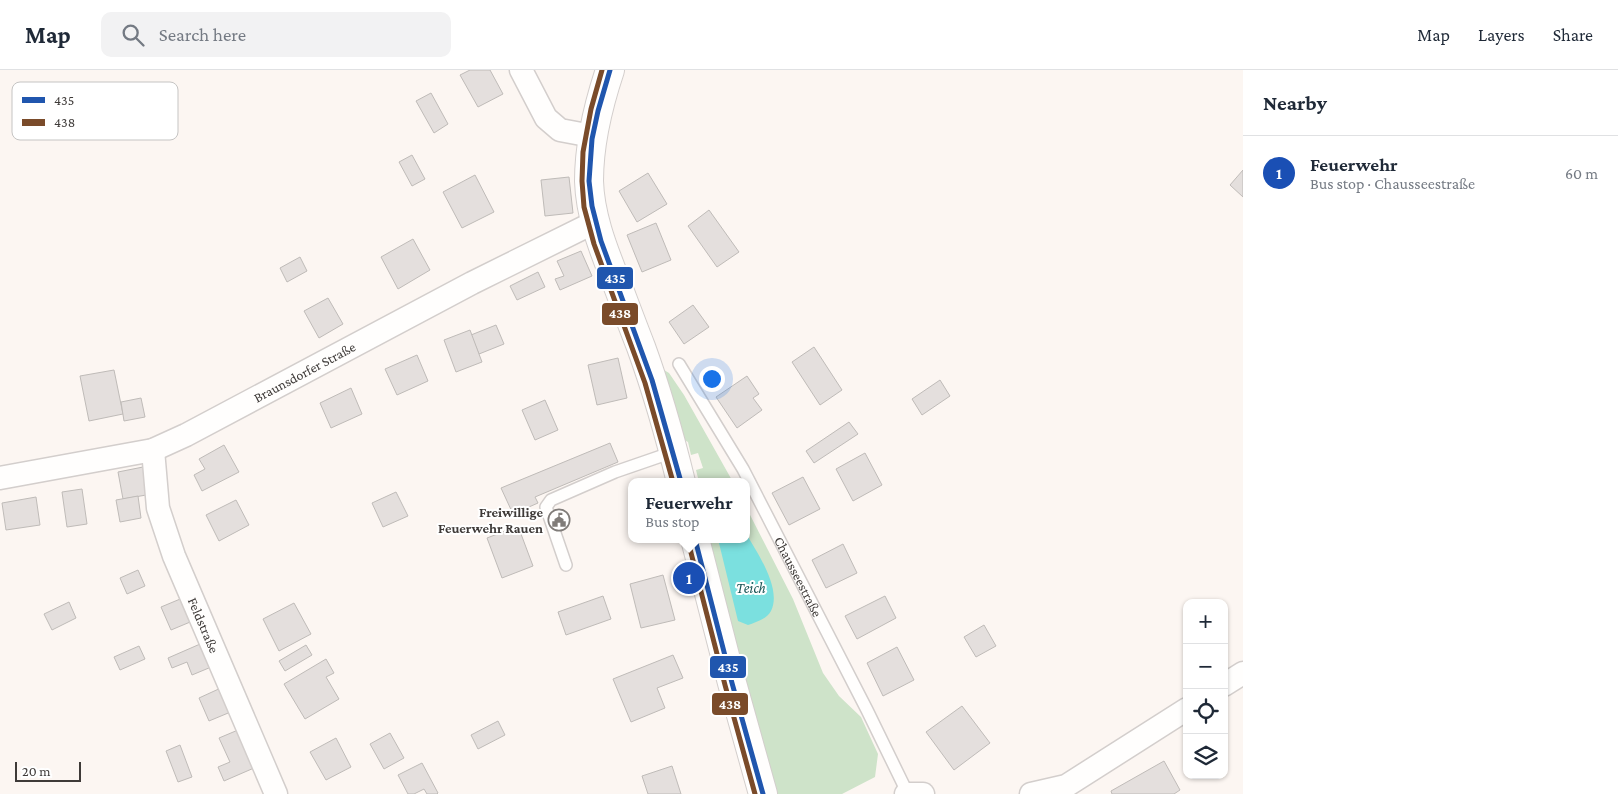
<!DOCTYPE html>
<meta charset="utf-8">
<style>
body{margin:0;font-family:"Crimson Pro",serif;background:#f2f2f3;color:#1f2937}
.controls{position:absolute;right:15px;bottom:15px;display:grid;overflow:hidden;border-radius:10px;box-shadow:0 1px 4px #0004}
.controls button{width:45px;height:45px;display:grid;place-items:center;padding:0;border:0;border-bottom:1px solid #e0e1e3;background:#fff;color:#1f2937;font:25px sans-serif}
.scale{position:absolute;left:15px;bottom:12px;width:66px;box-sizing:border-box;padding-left:5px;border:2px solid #3e3a38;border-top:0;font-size:14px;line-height:18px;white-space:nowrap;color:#3e3a38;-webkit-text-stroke:4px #fff;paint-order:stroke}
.you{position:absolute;left:711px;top:308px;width:18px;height:18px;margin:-12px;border:4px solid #fff;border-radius:50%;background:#1a73e8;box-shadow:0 0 0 8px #1a73e833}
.badge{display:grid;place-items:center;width:32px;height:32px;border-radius:50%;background:#807c79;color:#fff;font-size:16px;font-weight:700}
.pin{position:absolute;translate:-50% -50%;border:2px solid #fff;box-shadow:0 1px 5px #0006}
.popup{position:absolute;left:628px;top:408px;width:122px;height:65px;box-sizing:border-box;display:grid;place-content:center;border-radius:10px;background:#fff;filter:drop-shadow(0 1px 4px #0005);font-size:16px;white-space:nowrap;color:#747a83}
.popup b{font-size:19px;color:#1f2937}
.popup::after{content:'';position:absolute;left:50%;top:100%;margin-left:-10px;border:10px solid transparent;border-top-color:#fff}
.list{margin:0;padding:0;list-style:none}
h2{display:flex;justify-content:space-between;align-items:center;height:65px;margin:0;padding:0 20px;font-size:21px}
h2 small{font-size:16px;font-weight:400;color:#747a83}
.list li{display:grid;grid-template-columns:32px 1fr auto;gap:15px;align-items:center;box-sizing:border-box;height:75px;padding:0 20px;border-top:1px solid #e0e1e3}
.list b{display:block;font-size:19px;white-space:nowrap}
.list p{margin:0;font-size:16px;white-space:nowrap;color:#747a83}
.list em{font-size:16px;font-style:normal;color:#747a83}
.icon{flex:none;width:28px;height:28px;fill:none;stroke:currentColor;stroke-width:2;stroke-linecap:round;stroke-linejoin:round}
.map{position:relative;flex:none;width:1243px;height:724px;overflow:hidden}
header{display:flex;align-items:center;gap:30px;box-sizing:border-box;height:70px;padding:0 25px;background:#fff;border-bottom:1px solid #e0e1e3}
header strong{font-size:24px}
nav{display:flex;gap:28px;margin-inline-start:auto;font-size:18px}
.search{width:350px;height:45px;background:#f2f2f3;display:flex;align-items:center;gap:12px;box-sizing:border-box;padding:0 18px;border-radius:10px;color:#747a83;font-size:19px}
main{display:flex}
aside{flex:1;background:#fff}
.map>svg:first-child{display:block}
.green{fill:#cee3c9}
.water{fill:#7be0df}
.building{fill:#e4dfdd;stroke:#bfbbb8}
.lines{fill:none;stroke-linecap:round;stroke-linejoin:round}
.lane-casing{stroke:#d3cecc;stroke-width:14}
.street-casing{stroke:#d3cecc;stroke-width:25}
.secondary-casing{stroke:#d3cecc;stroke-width:30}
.lane{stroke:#fffefd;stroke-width:11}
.street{stroke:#fffefd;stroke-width:22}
.secondary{stroke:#fffefd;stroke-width:28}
.bus-1-casing{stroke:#fff;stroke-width:9}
.bus-2-casing{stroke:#fff;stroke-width:9}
.bus-1{stroke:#2056ae;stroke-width:5}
.bus-2{stroke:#7a4b2a;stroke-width:5}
.labels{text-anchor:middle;stroke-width:4;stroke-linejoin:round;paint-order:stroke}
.street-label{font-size:14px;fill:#3e3a38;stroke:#fff}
.poi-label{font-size:14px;font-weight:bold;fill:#3e3a38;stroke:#fff;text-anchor:end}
.water-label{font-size:15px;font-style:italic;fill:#185455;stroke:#fff}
.key{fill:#fff;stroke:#c5c4c3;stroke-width:1}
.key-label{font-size:14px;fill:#3e3a38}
.line-badge{stroke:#fff;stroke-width:2}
.badge-label{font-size:14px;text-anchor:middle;font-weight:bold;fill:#fff}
</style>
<header>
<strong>Map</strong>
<div class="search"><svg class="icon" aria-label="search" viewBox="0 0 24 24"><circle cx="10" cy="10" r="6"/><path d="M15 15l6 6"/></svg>Search here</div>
<nav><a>Map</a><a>Layers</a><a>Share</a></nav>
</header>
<main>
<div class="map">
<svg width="1243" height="724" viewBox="0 0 1243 724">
<rect width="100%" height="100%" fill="#fcf6f2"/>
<g class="green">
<polygon points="664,300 669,303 684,325 733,412 699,412 696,400 703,398 698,383 691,385 688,372 681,368 661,301"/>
<polygon points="747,439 793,529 823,603 839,626 861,647 878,684 875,707 842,724 775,724 706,469 746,469"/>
</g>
<path class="water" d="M747,465C758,484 782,519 771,541C767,549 756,552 748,555L738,551L718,469H746Z"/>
<g class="building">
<polygon points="470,0 490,0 503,24 478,37 460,5"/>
<polygon points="107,20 114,33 60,63 53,49"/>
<polygon points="431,23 448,54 434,63 416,31"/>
<polygon points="412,85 425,109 412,116 399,92"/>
<polygon points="1243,100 1243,127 1230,115"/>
<polygon points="648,103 667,134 637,152 619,121"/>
<polygon points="475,105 494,142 462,158 443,122"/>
<polygon points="569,107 573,143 545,146 541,110"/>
<polygon points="709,140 739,182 717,197 688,156"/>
<polygon points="656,153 671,190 642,202 627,165"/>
<polygon points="413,169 430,200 398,219 381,187"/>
<polygon points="581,181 592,206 560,220 555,209 564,206 557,191"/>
<polygon points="300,187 307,201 287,212 280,198"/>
<polygon points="538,202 545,217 517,230 510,216"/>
<polygon points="328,228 343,254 319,268 304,241"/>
<polygon points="693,235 709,257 684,274 669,252"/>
<polygon points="496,255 504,274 479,284 471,265"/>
<polygon points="470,260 482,292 456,302 444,270"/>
<polygon points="814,277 842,320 820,335 792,292"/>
<polygon points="417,285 428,311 397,325 385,299"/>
<polygon points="618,288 627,328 597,335 588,295"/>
<polygon points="114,300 123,344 89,351 80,306"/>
<polygon points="747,306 759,324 753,328 762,340 737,358 716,327"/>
<polygon points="940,310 950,326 922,345 912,329"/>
<polygon points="351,318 362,344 331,358 320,333"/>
<polygon points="141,328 145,347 124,351 121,332"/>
<polygon points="545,330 558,360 535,370 522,340"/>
<polygon points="849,352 858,364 814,393 806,381"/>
<polygon points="610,373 618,392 535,427 538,433 513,444 501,418"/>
<polygon points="224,375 239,402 202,421 194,405 205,399 199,389"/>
<polygon points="865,383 882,415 853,431 836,399"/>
<polygon points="148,396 152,424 123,429 118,402"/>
<polygon points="803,407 820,439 789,455 772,423"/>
<polygon points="82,419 87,454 67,457 62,422"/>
<polygon points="396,422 408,446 383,457 372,433"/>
<polygon points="138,426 141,448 120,452 116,430"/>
<polygon points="36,427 40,455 6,460 2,433"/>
<polygon points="236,430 249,455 219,471 206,445"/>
<polygon points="518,456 533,496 502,508 487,468"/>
<polygon points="843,474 857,503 826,518 812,490"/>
<polygon points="138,500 145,516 127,524 120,508"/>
<polygon points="663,505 675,550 641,558 630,514"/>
<polygon points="603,526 611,549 566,565 558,542"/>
<polygon points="885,526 896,548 857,569 845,546"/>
<polygon points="185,527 195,550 171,560 161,537"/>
<polygon points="69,532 76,548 52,560 44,544"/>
<polygon points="294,533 311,564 279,581 263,549"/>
<polygon points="984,555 996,576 976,587 964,567"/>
<polygon points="207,571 216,595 192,605 187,592 172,598 168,588"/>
<polygon points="306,575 312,585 285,601 279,591"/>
<polygon points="139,576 145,589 120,600 114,587"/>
<polygon points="897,577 914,610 883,626 867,593"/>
<polygon points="673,585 683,608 657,618 665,638 631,652 613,609"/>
<polygon points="326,589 334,603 326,607 339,629 305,649 284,614"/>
<polygon points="223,617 233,641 209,651 199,628"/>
<polygon points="962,636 990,673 954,700 926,662"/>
<polygon points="498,651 505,665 478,679 471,665"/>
<polygon points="238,660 254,698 224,711 218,697 230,692 219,668"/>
<polygon points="390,663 404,688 384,699 370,674"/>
<polygon points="336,668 351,697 326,710 310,682"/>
<polygon points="180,675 192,707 178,712 166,681"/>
<polygon points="1164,691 1180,720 1174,724 1112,724 1111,721"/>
<polygon points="422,693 438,723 437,724 427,724 424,719 414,724 408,724 398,705"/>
<polygon points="672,696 681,724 648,724 642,706"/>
</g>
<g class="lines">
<g class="lane-casing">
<g id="lane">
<path id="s1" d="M679,294L743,399L867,640L908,724"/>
<polyline points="566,495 546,437 551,430 615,402 673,382"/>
</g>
</g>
<g class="street-casing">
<g id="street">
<polyline points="521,0 546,48 560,60 592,66"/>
<path id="s2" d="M153,380L158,438L174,486L276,724"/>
<path id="s3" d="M0,408L153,380L186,365L472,213L595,152"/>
<polyline points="1224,615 1243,603"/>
<polyline points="906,724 923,724"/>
<polyline points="1031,724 1066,716 1187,639"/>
</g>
</g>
<g class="secondary-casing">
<g id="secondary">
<path d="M610,0C598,36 589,73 589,111C590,144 602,176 614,206C623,230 632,254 641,277C657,321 670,367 681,412"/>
<polyline points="695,469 732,613 763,724"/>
</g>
</g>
<use href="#lane" class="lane"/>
<use href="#street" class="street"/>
<use href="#secondary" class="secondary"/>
<g class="bus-1-casing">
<g id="bus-1">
<polyline points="610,0 598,41 592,69 589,111 592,136 601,171 652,310 681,412"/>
<polyline points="695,469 732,613 763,724"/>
</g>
</g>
<g class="bus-2-casing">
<g id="bus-2">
<polyline points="602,0 591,39 583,82 582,111 584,137 594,174 645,313 673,412"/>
<polyline points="688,471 725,615 755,724"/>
</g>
</g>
<use href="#bus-1" class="bus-1"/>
<use href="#bus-2" class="bus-2"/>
</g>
<defs>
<g id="civic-ring" transform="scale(1.125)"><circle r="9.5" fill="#fff" stroke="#807c79" stroke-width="1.5"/><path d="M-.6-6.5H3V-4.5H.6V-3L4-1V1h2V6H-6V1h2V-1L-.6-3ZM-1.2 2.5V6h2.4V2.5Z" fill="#807c79"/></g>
</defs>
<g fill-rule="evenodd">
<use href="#civic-ring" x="559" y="450"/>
</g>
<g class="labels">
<g class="street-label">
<text dy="5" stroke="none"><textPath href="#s3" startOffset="326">Braunsdorfer Straße</textPath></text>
<text dy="5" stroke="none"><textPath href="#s1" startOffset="244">Chausseestraße</textPath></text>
<text dy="5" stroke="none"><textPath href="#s2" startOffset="184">Feldstraße</textPath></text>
</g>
<g class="poi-label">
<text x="543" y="447">Freiwillige<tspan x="543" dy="16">Feuerwehr Rauen</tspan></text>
</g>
<g class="water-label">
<text x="751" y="523">Teich</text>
</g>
</g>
<rect x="12" y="12" width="166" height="58" rx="8" class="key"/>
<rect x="22" y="27" width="23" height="6" fill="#2056ae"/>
<rect x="22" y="49" width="23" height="7" fill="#7a4b2a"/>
<g class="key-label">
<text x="54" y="35">435</text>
<text x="54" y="57">438</text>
</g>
<g class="line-badge">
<rect x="596" y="196" width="38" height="24" rx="5" fill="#2056ae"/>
<rect x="601" y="232" width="38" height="24" rx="5" fill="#7a4b2a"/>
<rect x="709" y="585" width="38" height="24" rx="5" fill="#2056ae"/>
<rect x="711" y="622" width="38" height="24" rx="5" fill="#7a4b2a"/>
</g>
<g class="badge-label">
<text x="615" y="213">435</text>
<text x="620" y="248">438</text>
<text x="728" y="602">435</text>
<text x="730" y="639">438</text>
</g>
</svg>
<div class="controls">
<button>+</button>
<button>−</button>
<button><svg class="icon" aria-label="locate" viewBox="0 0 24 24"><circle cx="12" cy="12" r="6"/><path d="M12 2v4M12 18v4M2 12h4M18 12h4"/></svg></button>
<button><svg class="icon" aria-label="layers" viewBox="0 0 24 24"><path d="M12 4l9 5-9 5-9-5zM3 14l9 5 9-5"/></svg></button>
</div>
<div class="scale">20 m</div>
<div class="you"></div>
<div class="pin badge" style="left:689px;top:508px;background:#1a4fb4">1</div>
<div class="popup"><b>Feuerwehr</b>Bus stop</div>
</div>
<aside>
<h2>Nearby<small></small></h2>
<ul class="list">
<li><span class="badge" style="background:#1a4fb4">1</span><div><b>Feuerwehr</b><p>Bus stop · Chausseestraße</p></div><em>60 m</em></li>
</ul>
</aside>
</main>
